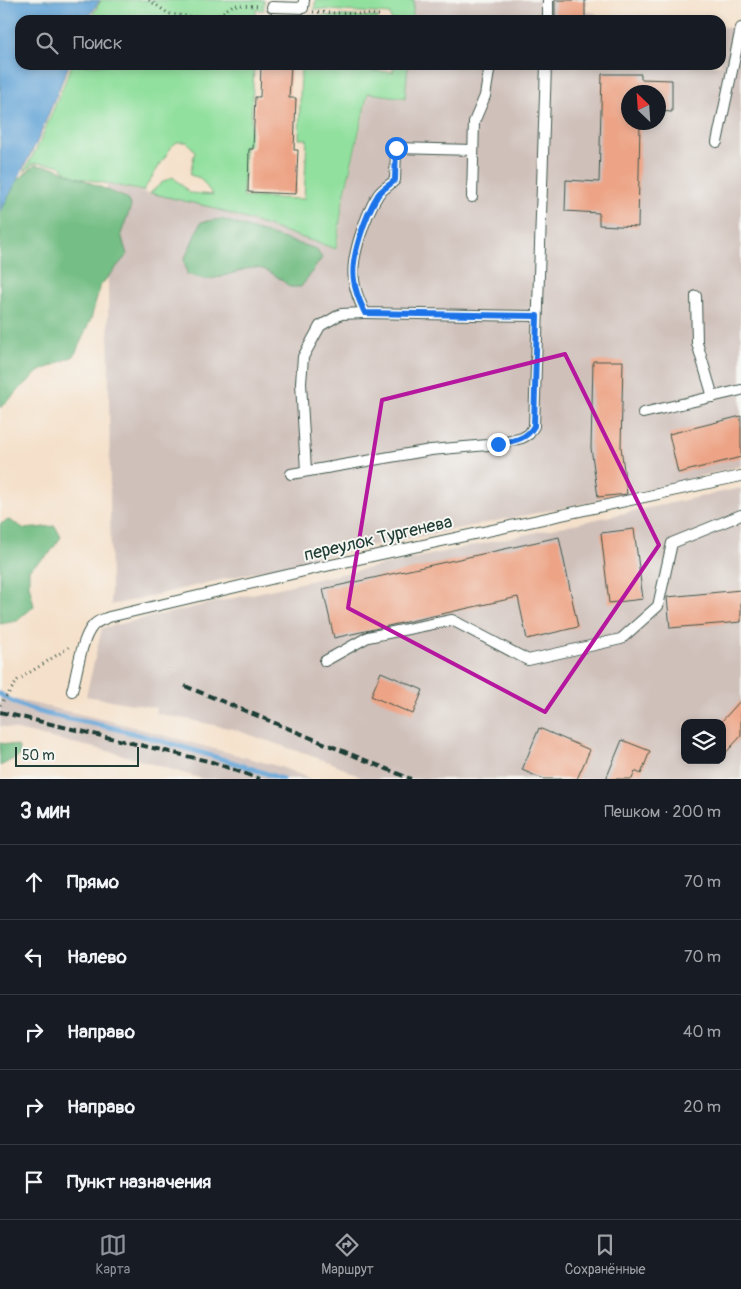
<!DOCTYPE html>
<html lang="ru">
<meta charset="utf-8">
<style>
body{margin:0;font-family:Pangolin,sans-serif;background:#242831;color:#f1f3f6}
.controls{position:absolute;right:15px;bottom:15px;display:grid;overflow:hidden;border-radius:10px;box-shadow:0 2px 8px #0003}
.controls button{width:45px;height:45px;display:grid;place-items:center;padding:0;border:0;border-bottom:1px solid #363941;background:#171b24;color:#f1f3f6;font:25px sans-serif}
.compass{position:absolute;left:621px;top:85px;width:45px;height:45px;border-radius:50%;background:#171b24;box-shadow:0 2px 8px #0003;rotate:335deg}
.scale{position:absolute;left:15px;bottom:12px;width:124px;box-sizing:border-box;padding-left:5px;border:2px solid #1f3d34;border-top:0;font-size:14px;line-height:18px;white-space:nowrap;color:#1f3d34;-webkit-text-stroke:4px #f6f6f2;paint-order:stroke}
.stop{position:absolute;width:15px;height:15px;margin:-11px;border:4px solid #1a73e8;border-radius:50%;background:#fff}
.stop.end{background:#1a73e8;border-color:#fff;box-shadow:0 1px 5px #0008}
.list{margin:0;padding:0;list-style:none}
h2{display:flex;justify-content:space-between;align-items:center;height:65px;margin:0;padding:0 20px;font-size:21px}
h2 small{font-size:16px;font-weight:400;color:#9ea1a6}
.list li{display:grid;grid-template-columns:32px 1fr auto;gap:15px;align-items:center;box-sizing:border-box;height:75px;padding:0 20px;border-top:1px solid #363941}
.list b{display:block;font-size:19px;white-space:nowrap}
.list em{font-size:16px;font-style:normal;color:#9ea1a6}
.icon{flex:none;width:28px;height:28px;fill:none;stroke:currentColor;stroke-width:2;stroke-linecap:round;stroke-linejoin:round}
.map{position:relative;flex:none;width:741px;height:779px;overflow:hidden}
.search{position:absolute;background:#171b24;box-shadow:0 2px 8px #0003;left:15px;right:15px;top:15px;height:55px;display:flex;align-items:center;gap:12px;box-sizing:border-box;padding:0 18px;border-radius:15px;color:#9ea1a6;font-size:19px}
.sheet{height:440px;background:#171b24}
nav{display:flex;justify-content:space-around;align-items:center;box-sizing:border-box;height:70px;border-top:1px solid #363941;background:#171b24;font-size:14px;color:#9ea1a6}
nav a{display:grid;justify-items:center;gap:2px}
nav .on{color:#8c9099}
.map>svg:first-child{display:block}
.industrial{fill:#cfc0ba;fill-rule:evenodd}
.green{fill:#91e09e;stroke:#588e69}
.forest{fill:#74be85;stroke:#4a7e5c}
.water{fill:#63a4d7;stroke:#417086}
.lines{fill:none;stroke-linecap:round;stroke-linejoin:round}
.stream{stroke:#63a4d7;stroke-width:5}
.building{fill:#eda486}
.lane-casing{stroke:#3f564b;stroke-width:12}
.path{stroke:#3f564b;stroke-width:3;stroke-dasharray:1 4;stroke-linecap:butt}
.lane{stroke:#fff;stroke-width:10}
.rail{stroke:#1f3d34;stroke-width:4;stroke-dasharray:8 4;stroke-linecap:butt}
.route{stroke:#1a73e8;stroke-width:6}
.marked{fill:none;stroke:#b5179e;stroke-width:4;stroke-linejoin:round}
.labels{text-anchor:middle;stroke-width:4;stroke-linejoin:round;paint-order:stroke}
.street-label{font-size:18px;fill:#1f3d34;stroke:#f6f6f2}
</style>
<div class="map">
<svg width="741" height="779" viewBox="0 0 741 779">
<rect width="100%" height="100%" fill="#f6f6f2"/>
<filter id="ink" filterUnits="userSpaceOnUse"><feTurbulence type="fractalNoise" baseFrequency=".02" numOctaves="2"/><feDisplacementMap in="SourceGraphic" scale="10" xChannelSelector="R" yChannelSelector="G"/><feConvolveMatrix kernelMatrix="1 2 1 2 8 2 1 2 1" color-interpolation-filters="sRGB"/></filter>
<filter id="wash" filterUnits="userSpaceOnUse"><feTurbulence type="fractalNoise" baseFrequency=".0096" numOctaves="4" result="noise"/><feDisplacementMap in="SourceGraphic" scale="20" xChannelSelector="R" yChannelSelector="G"/><feGaussianBlur stdDeviation="1.12" result="paint"/><feColorMatrix in="noise" values="0 0 0 0 0 0 0 0 0 0 0 0 0 0 0 0 0 1.4 0 .05"/><feComposite in="paint" operator="in"/></filter>
<g filter="url(#wash)">
<rect width="100%" height="100%" fill="#f5e1cb"/>
<g class="industrial">
<polygon points="414,0 586,0 586,12 596,13 595,20 413,20"/>
<path d="M721,27L741,28V466L627,495L370,546L111,605L107,184L210,207L337,250L344,201L369,94L405,99L408,65H721ZM628,92H658V122H628Z"/>
<path d="M741,488V779H364L335,764L233,729L156,713V708L86,696L102,628L318,579ZM685,723H722V760H685Z"/>
<polygon points="0,696 115,722 281,767 311,779 203,779 116,753 0,726"/>
</g>
<g class="green">
<polygon points="101,0 264,0 264,10 256,10 256,20 90,20"/>
<polygon points="316,0 414,0 412,20 391,20 390,14 314,9"/>
<polygon points="302,15 378,17 378,20 302,20"/>
<polygon points="72,65 254,65 250,145 245,146 243,197 304,199 307,139 299,139 301,65 372,65 372,71 393,72 394,65 408,65 405,98 368,93 343,201 336,249 210,207 150,193 164,181 173,177 190,193 213,195 200,178 190,175 195,151 187,142 177,142 172,146 143,191 71,176 59,165 34,163 24,172 39,144"/>
</g>
<g class="forest">
<polygon points="35,165 56,168 126,198 131,206 121,234 127,255 100,286 91,319 74,356 38,372 0,408 0,196"/>
<path d="M221,219L316,249L322,258L301,287H290C252,254 251,272 210,279C203,280 194,276 187,274L184,260L201,222Z"/>
<polygon points="9,520 25,529 55,526 61,537 49,554 29,569 29,585 34,606 17,621 0,624 0,524"/>
<polygon points="0,743 18,746 21,755 0,766"/>
</g>
<polygon class="water" points="0,0 100,0 87,20 20,20 20,65 69,65 37,142 0,213"/>
<g class="lines">
<path class="stream" d="M0,694C31,716 76,719 113,728C170,743 226,759 282,779"/>
</g>
<g id="blocks">
<g class="building">
<rect x="555" y="0" width="30" height="20"/>
<polygon points="261,65 291,65 289,98 296,98 294,150 298,150 296,194 248,192 249,149 253,149 255,97 260,97"/>
<polygon points="602,74 641,74 641,79 672,80 672,112 658,111 658,92 628,92 628,122 640,122 638,227 599,225 599,213 565,211 566,180 599,182"/>
<polygon points="593,361 623,361 621,447 627,494 598,497 591,448"/>
<polygon points="741,416 741,457 678,473 669,434"/>
<polygon points="634,529 643,599 609,603 601,533"/>
<polygon points="559,537 578,627 527,639 518,597 334,638 323,589"/>
<polygon points="741,590 741,622 670,628 667,597"/>
<polygon points="381,672 423,690 413,714 371,696"/>
<polygon points="741,700 741,736 722,757 722,721"/>
<polygon points="539,728 590,750 577,779 543,779 522,770"/>
<polygon points="622,740 650,751 641,774 635,771 632,779 606,779"/>
</g>
</g>
</g>
<g filter="url(#ink)">
<use href="#blocks" fill-opacity="0" stroke="#3f564b" stroke-width="1"/>
<g class="lines">
<g class="lane-casing">
<g id="lane">
<polyline points="272,7 303,8 304,0"/>
<polyline points="548,20 548,0"/>
<polyline points="717,142 741,28"/>
<path d="M473,150L396,148L395,180C390,185 382,189 378,195C366,214 350,258 354,280C355,292 360,302 365,313L537,316"/>
<polyline points="472,197 474,122 485,96 490,65"/>
<polyline points="696,296 697,343 713,397"/>
<polyline points="643,413 741,390"/>
<polyline points="306,471 301,383 303,357 320,326 341,314 365,313"/>
<polyline points="291,474 431,450 499,444 522,438 529,434 534,426 546,65"/>
<polyline points="325,661 368,637 452,620 528,660 621,639 658,606 672,543 741,515"/>
<path d="M72,691C77,674 81,640 92,627C96,621 102,620 109,617L317,568L741,476"/>
</g>
</g>
<g class="path">
<polyline points="149,0 169,14 203,18 219,15 233,5 261,6"/>
<polyline points="313,12 381,15"/>
<polyline points="0,705 18,680 71,646"/>
</g>
<use href="#lane" class="lane"/>
<g class="rail">
<polyline points="185,686 411,779"/>
<polyline points="0,712 212,762 260,779"/>
</g>
</g>
</g>
<g class="lines" filter="url(#ink)">
<path class="route" d="M396,148L395,180C390,185 382,189 378,195C366,214 350,258 354,280C355,292 360,302 365,313L537,316L534,426C526,440 513,441 498,444"/>
</g>
<path class="marked" d="M565,354L659,545L545,712L348,608L382,400Z"/>
<g class="labels">
<g class="street-label">
<text transform="translate(378 538) rotate(-13)" y="6">переулок Тургенева</text>
</g>
</g>
</svg>
<div class="controls">
<button><svg class="icon" aria-label="layers" viewBox="0 0 24 24"><path d="M12 4l9 5-9 5-9-5zM3 14l9 5 9-5"/></svg></button>
</div>
<svg class="compass" viewBox="-18 -18 36 36"><path d="M0-13l5 13h-10z" fill="#e53935"/><path d="M0 13l5-13h-10z" fill="#9ea1a6"/></svg>
<div class="scale">50 m</div>
<div class="stop" style="left:396px;top:148px"></div>
<div class="stop end" style="left:498px;top:444px"></div>
<div class="search"><svg class="icon" aria-label="search" viewBox="0 0 24 24"><circle cx="10" cy="10" r="6"/><path d="M15 15l6 6"/></svg>Поиск</div>
</div>
<section class="sheet">
<h2>3 мин<small>Пешком · 200 m</small></h2>
<ul class="list">
<li><svg class="icon" aria-label="ahead" viewBox="0 0 24 24"><path d="M12 20V5M6 11l6-6 6 6"/></svg><div><b>Прямо</b></div><em>70 m</em></li>
<li><svg class="icon" aria-label="left" viewBox="0 0 24 24"><path d="M17 20v-9H6M10 6l-5 5 5 5"/></svg><div><b>Налево</b></div><em>70 m</em></li>
<li><svg class="icon" aria-label="right" viewBox="0 0 24 24"><path d="M7 20v-9h11M14 6l5 5-5 5"/></svg><div><b>Направо</b></div><em>40 m</em></li>
<li><svg class="icon" aria-label="right" viewBox="0 0 24 24"><path d="M7 20v-9h11M14 6l5 5-5 5"/></svg><div><b>Направо</b></div><em>20 m</em></li>
<li><svg class="icon" aria-label="arrive" viewBox="0 0 24 24"><path d="M6 21V4h12l-3 4 3 4H6"/></svg><div><b>Пункт назначения</b></div></li>
</ul>
</section>
<nav>
<a class="on"><svg class="icon" aria-label="map" viewBox="0 0 24 24"><path d="M3 6l6-2 6 2 6-2v14l-6 2-6-2-6 2zM9 4v14M15 6v14"/></svg>Карта</a>
<a><svg class="icon" aria-label="directions" viewBox="0 0 24 24"><path d="M12 3l9 9-9 9-9-9zM9 14v-3h6M13 9l2 2-2 2"/></svg>Маршрут</a>
<a><svg class="icon" aria-label="saved" viewBox="0 0 24 24"><path d="M7 4h10v16l-5-4-5 4z"/></svg>Сохранённые</a>
</nav>
